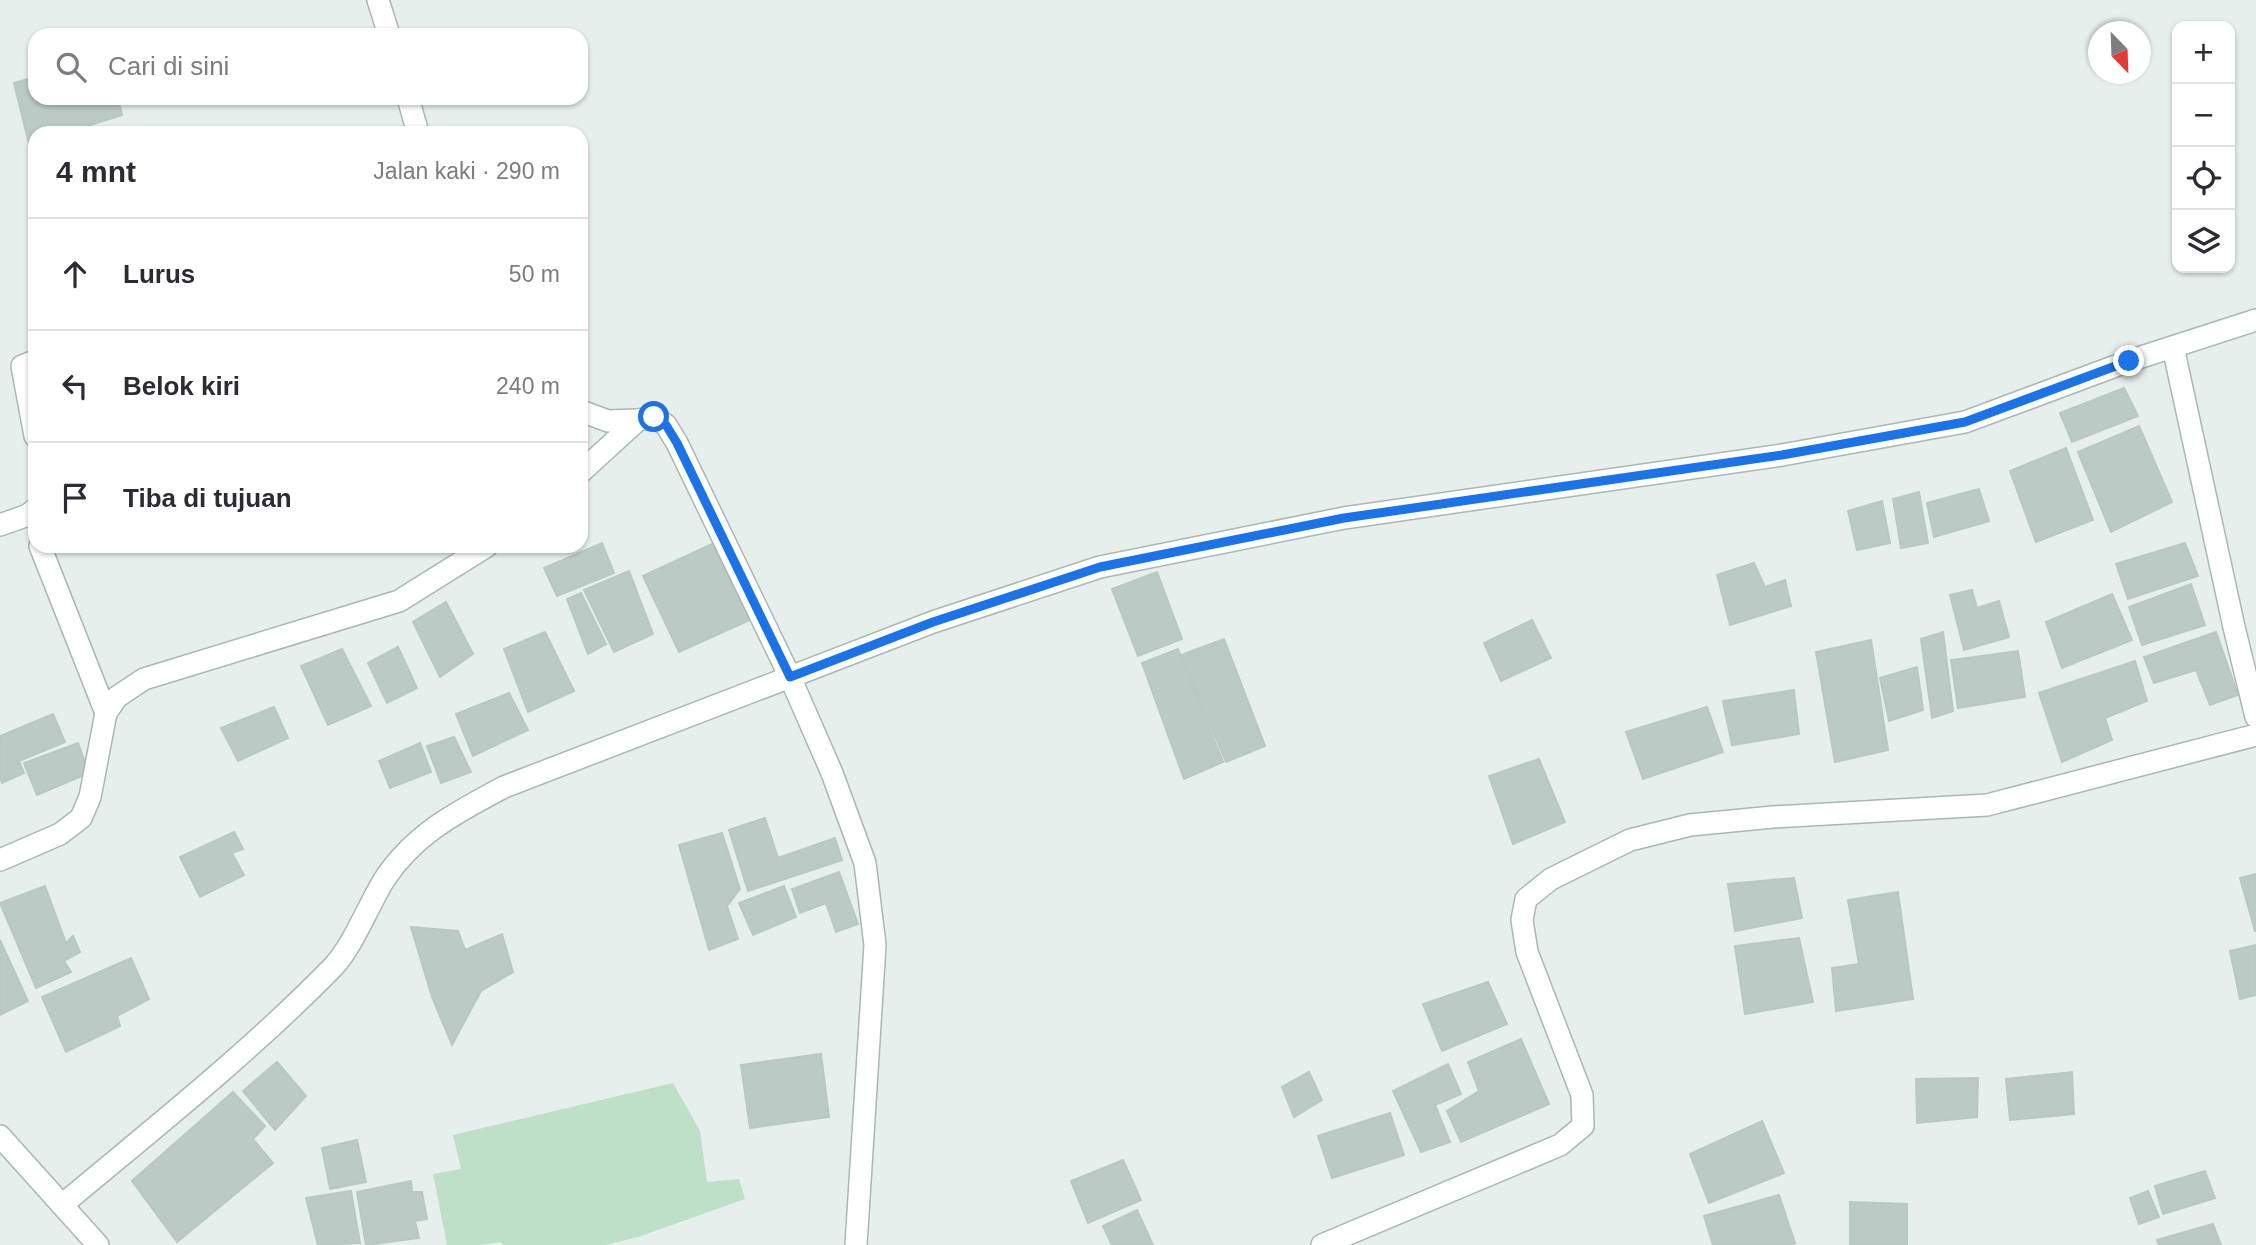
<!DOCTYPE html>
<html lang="id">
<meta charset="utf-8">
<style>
body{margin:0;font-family:Arial,sans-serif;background:#f2f2f3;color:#2b2b33}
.controls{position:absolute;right:21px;top:21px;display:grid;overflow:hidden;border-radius:14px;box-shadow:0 2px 5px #0004}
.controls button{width:63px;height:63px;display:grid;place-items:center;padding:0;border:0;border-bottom:2px solid #e1e1e2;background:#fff;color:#2b2b33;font:35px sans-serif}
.compass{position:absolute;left:2088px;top:21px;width:63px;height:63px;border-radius:50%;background:#fff;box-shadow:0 2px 5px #0004;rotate:157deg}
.stop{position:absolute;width:21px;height:21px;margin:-16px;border:5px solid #1a73e8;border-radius:50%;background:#fff}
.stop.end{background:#1a73e8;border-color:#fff;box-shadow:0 2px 7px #0008}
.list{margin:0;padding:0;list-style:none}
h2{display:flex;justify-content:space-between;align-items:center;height:91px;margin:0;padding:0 28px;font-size:30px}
h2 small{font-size:23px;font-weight:400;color:#7c7c81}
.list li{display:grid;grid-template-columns:46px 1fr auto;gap:21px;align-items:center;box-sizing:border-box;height:112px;padding:0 28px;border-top:2px solid #e1e1e2}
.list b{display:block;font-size:26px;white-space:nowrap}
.list em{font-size:23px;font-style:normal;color:#7c7c81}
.icon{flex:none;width:38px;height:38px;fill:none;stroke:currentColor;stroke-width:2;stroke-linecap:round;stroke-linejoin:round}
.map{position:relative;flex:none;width:2256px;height:1245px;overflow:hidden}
.search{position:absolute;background:#fff;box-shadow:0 2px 5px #0004;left:28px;top:28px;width:560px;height:77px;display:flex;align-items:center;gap:18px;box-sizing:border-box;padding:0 24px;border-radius:21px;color:#7c7c81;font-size:26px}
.panel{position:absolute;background:#fff;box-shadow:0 2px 5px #0004;left:28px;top:126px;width:560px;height:427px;border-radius:21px}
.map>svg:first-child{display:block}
.green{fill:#bfe0c8}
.building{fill:#bbcac4;stroke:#b8c9c2;stroke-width:2}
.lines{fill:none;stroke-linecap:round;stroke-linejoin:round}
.street-casing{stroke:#a8b8b2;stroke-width:24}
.street{stroke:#fff;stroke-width:21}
.route{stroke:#1a73e8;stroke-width:9}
</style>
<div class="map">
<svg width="2256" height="1245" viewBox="0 0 2256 1245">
<rect width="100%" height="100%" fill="#e6efeb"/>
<polygon class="green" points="673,1083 700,1131 707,1182 739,1179 745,1199 638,1237 606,1245 503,1245 501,1242 479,1245 447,1245 433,1174 461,1169 453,1135"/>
<g class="building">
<polygon points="35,77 35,98 118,98 122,115 65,133 35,133 35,142 29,144 14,83"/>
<polygon points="2124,388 2138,416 2072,442 2060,413"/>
<polygon points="2139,426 2172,502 2111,532 2078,452"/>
<polygon points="2066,448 2093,520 2036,542 2010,471"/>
<polygon points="1979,489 1989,521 1934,537 1927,503"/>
<polygon points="1919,492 1928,543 1901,548 1893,499"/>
<polygon points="1882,501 1890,543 1857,550 1848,511"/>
<polygon points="716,542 752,619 679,652 643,576"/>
<polygon points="602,543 614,573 557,596 544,568"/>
<polygon points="2185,543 2198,576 2128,599 2116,564"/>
<polygon points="1754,563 1765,587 1785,580 1791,606 1730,625 1717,575"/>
<polygon points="629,571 653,634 614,652 584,590"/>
<polygon points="1157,572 1182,639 1138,656 1112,589"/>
<polygon points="2191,584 2205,625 2142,645 2129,607"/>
<polygon points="1972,590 1977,608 1999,601 2009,637 1964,650 1950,595"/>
<polygon points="581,593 606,644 588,654 567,599"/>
<polygon points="2112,594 2132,640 2062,668 2046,622"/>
<polygon points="446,602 473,654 440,677 413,622"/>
<polygon points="1532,620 1551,658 1501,681 1484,643"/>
<polygon points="545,632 574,691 528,712 504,649"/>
<polygon points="1943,632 1953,711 1932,718 1921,639"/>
<polygon points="2216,632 2238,695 2210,705 2196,670 2154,683 2144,657"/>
<polygon points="1224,639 1265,746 1226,762 1181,655"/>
<polygon points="1871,640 1888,750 1835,762 1816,652"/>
<polygon points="398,647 417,688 387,703 368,663"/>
<polygon points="342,649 371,706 328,725 301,666"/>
<polygon points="1178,649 1223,762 1184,779 1142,663"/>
<polygon points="2018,651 2025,697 1958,708 1951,660"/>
<polygon points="2135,661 2147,701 2105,718 2112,740 2062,762 2039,693"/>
<polygon points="1917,667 1923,710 1889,721 1880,678"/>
<polygon points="1794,690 1799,734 1732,745 1723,701"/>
<polygon points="509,693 528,730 473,756 456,714"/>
<polygon points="274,707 288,738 238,761 221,728"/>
<polygon points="1707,707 1723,752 1643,779 1626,732"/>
<polygon points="53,714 65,742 19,761 24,773 2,783 0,777 0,736"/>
<polygon points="454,737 471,772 441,783 427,746"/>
<polygon points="78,743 89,773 37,795 24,763"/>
<polygon points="420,743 431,772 390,788 379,761"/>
<polygon points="1539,759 1565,822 1513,844 1489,776"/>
<polygon points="765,818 778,858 835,838 842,860 748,891 729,830"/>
<polygon points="234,832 243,849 232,853 244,875 200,897 180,857"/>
<polygon points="722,833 740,889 727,906 738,939 709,950 679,845"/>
<polygon points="839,872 858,924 836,932 826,903 800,913 792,889"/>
<polygon points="2256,874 2256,931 2255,931 2240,878"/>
<polygon points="1794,878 1802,918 1735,931 1728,884"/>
<polygon points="45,886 66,943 73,936 80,952 64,961 71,972 36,988 0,903"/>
<polygon points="784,886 796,917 753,935 739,903"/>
<polygon points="1898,892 1913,999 1836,1011 1832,968 1859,964 1848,900"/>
<polygon points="411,927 458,931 465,950 502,934 513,972 481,991 452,1045 432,997"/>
<polygon points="1799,938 1813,1002 1745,1014 1735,946"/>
<polygon points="0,940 28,1001 0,1015"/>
<polygon points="2256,945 2256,995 2240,999 2230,951"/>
<polygon points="131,958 149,999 117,1016 120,1026 66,1052 42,997"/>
<polygon points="1488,982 1507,1024 1442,1051 1423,1004"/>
<polygon points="1521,1039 1549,1104 1461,1142 1447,1111 1479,1091 1468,1062"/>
<polygon points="821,1054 829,1117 750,1128 741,1065"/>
<polygon points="277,1062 306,1096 275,1130 243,1091"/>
<polygon points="1448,1064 1461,1094 1435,1105 1450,1142 1421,1152 1393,1091"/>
<polygon points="1309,1072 1322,1100 1294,1117 1282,1087"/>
<polygon points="2072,1072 2074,1114 2010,1120 2006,1079"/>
<polygon points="1978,1078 1977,1117 1917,1123 1916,1079"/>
<polygon points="233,1092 265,1126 253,1139 273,1163 177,1242 132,1181"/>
<polygon points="1390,1113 1404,1155 1332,1178 1318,1136"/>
<polygon points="1762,1121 1784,1173 1709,1203 1690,1154"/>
<polygon points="357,1140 366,1182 330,1189 322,1148"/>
<polygon points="1123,1160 1141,1200 1088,1223 1071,1181"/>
<polygon points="2205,1171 2215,1198 2163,1214 2155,1186"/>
<polygon points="411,1181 412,1192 422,1192 427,1219 415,1221 419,1238 366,1245 357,1192"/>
<polygon points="351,1191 360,1243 318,1245 306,1198"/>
<polygon points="2148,1191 2159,1217 2139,1224 2130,1198"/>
<polygon points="1779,1195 1795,1243 1789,1245 1713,1245 1704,1216"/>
<polygon points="1850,1202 1907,1204 1907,1245 1850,1245"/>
<polygon points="1137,1210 1153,1245 1112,1245 1103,1226"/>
<polygon points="2213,1224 2221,1245 2159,1245 2157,1240"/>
</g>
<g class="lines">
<g class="street-casing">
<g id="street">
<polyline points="378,0 389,35"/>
<polyline points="408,98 418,133"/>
<polyline points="2173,347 2234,627 2256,717"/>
<polyline points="35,361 22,366 35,436"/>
<polyline points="581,411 608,421 638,420"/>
<polyline points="581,472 638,420 654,417 666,425 677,443 790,677 832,773 865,863 875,945 856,1245"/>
<polyline points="0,525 28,515 35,509"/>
<polyline points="40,546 106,713"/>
<polyline points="0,860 60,834 81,818 90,797 106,713 117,697 144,679 399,601 487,546"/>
<polyline points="0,1136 98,1245"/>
<path d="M62,1205C154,1128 249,1053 333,967C353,946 368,906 384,880C414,834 457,812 504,787L933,622L1100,567L1344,518L1782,455L1965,422L2129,361L2256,320"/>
<polyline points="1322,1245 1560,1145 1583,1126 1582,1095 1527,952 1522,920 1526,899 1551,879 1630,840 1690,825 1773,817 1987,805 2256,735"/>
</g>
</g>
<use href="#street" class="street"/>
</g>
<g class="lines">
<polyline class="route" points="654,417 666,425 677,443 790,677 933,622 1100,567 1344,518 1782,455 1965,422 2129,361"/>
</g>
</svg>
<div class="controls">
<button>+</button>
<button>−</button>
<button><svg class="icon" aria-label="locate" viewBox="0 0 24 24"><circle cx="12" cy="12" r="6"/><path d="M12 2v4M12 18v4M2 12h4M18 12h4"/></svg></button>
<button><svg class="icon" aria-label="layers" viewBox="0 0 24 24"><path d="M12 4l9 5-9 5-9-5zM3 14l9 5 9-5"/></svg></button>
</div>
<svg class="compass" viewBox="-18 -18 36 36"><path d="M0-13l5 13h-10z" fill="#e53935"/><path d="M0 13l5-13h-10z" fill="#7c7c81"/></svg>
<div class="stop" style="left:654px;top:417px"></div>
<div class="stop end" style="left:2129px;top:361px"></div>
<div class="search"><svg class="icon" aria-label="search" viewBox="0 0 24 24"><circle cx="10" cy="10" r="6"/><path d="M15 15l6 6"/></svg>Cari di sini</div>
<section class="panel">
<h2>4 mnt<small>Jalan kaki · 290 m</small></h2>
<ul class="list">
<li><svg class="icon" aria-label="ahead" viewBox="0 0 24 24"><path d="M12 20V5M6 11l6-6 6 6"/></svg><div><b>Lurus</b></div><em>50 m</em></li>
<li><svg class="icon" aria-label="left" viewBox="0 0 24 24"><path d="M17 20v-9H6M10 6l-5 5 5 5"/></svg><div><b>Belok kiri</b></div><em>240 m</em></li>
<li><svg class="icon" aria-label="arrive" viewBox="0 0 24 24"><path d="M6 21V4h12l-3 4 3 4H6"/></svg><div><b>Tiba di tujuan</b></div></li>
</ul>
</section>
</div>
